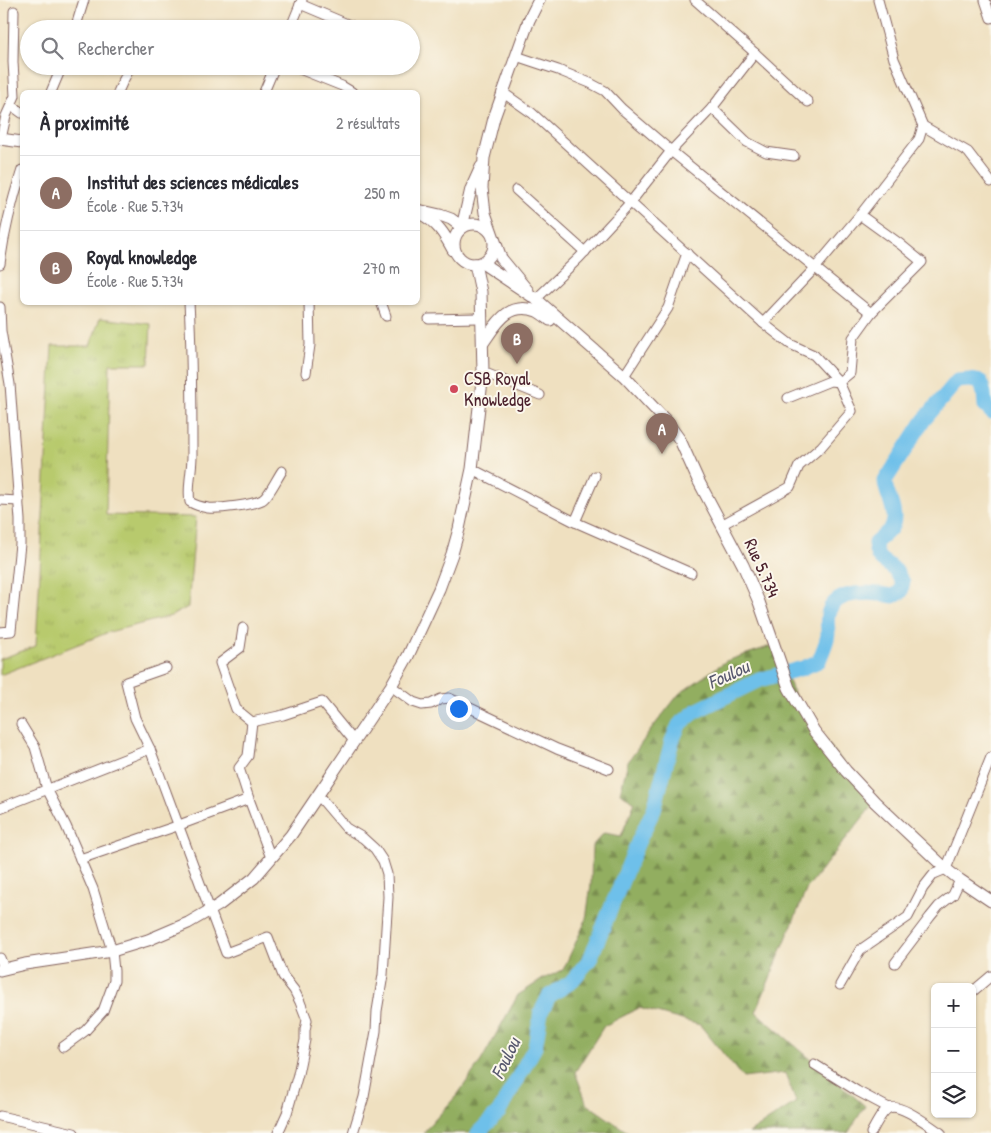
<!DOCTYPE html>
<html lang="fr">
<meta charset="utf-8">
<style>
body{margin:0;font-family:"Patrick Hand",sans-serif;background:#f2f2f3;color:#2b2b33}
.controls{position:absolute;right:15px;bottom:15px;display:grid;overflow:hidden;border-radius:8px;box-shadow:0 1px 4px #0004}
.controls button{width:45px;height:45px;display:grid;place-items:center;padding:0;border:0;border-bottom:1px solid #e1e1e2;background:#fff;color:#2b2b33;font:25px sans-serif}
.you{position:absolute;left:458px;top:708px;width:18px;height:18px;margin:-12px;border:4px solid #fff;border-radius:50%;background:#1a73e8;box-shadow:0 0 0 8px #1a73e833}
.badge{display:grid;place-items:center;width:32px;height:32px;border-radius:50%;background:#d1495b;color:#fff;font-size:16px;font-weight:700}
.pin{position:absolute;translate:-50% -41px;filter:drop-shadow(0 1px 2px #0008)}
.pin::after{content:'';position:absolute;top:26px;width:18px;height:15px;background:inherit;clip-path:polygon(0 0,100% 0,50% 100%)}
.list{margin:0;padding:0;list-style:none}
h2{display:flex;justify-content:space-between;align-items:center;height:65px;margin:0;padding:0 20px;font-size:21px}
h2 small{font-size:16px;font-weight:400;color:#7c7c81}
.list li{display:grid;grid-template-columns:32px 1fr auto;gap:15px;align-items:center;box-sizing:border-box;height:75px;padding:0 20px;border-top:1px solid #e1e1e2}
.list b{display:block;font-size:19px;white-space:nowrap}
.list p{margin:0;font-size:16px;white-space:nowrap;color:#7c7c81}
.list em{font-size:16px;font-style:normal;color:#7c7c81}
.icon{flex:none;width:28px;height:28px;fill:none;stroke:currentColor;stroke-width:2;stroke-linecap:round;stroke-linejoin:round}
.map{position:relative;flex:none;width:991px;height:1133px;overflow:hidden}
.search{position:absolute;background:#fff;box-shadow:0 1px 4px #0004;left:20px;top:20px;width:400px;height:55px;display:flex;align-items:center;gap:12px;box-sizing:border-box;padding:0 18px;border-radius:28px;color:#7c7c81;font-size:19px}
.panel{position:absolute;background:#fff;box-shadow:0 1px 4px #0004;left:20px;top:90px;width:400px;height:215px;border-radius:8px}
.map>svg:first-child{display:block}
.grass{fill:url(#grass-tufts);stroke:#81744c}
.forest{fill:url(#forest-firs);stroke:#6e6646}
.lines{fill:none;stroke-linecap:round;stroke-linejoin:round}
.river{stroke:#6ec0ea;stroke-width:15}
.minor-casing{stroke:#84635f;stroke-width:11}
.tertiary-casing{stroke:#84635f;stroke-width:13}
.minor{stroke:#fff;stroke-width:9}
.tertiary{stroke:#fff;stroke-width:11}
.poi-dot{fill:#d1495b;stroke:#fbf7ec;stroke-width:2}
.labels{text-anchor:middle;stroke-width:4;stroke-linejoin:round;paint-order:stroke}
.poi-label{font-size:18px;fill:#4a1f2b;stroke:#fbf7ec;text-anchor:start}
.street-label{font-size:18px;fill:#4a1f2b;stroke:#fbf7ec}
.water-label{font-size:19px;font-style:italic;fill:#57576e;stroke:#fbf7ec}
</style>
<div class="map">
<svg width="991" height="1133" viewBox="0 0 991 1133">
<defs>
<pattern id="grass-tufts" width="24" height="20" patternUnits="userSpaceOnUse" patternTransform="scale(1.25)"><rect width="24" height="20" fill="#b8ca6d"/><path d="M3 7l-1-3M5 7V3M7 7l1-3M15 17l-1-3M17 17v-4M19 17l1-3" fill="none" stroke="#a0ad5f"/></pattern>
<pattern id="forest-firs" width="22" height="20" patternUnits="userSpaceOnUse" patternTransform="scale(1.25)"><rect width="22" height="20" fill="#92ae60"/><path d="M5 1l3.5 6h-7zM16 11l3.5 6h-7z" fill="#798d4f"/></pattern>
</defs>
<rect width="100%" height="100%" fill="#fbf7ec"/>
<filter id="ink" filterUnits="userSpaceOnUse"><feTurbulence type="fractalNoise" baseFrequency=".02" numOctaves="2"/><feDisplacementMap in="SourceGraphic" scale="10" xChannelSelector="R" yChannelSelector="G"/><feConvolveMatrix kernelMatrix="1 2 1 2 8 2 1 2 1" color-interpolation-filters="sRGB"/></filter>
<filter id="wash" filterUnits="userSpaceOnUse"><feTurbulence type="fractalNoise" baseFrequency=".0096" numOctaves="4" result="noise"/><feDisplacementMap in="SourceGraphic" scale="20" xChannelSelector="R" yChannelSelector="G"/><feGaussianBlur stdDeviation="1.12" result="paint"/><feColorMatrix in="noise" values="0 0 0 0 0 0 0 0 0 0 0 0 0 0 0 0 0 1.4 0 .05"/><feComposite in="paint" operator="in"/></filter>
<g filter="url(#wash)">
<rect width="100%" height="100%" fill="#efe0c0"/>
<polygon class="grass" points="100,318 151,324 149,364 110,364 106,515 196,517 188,607 171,616 109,632 0,675 0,659 36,646 52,346 90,346"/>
<polygon class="forest" points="774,645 801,710 875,802 807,888 756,1012 865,1106 848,1133 749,1133 796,1102 785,1073 743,1078 700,1025 639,1008 604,1026 575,1072 587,1104 629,1133 423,1133 458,1094 481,1061 518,995 543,979 563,970 586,920 591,884 592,846 604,833 621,836 635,802 620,793 628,762 653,727 679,694 726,661"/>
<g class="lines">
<path class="river" d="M478,1133L499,1112L535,1047L541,1012L549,996L571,982L590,959L638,842L654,809L672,741L679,725L696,711L759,680L803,668L819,661C822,652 827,643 828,634C828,627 826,618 829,611C837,589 874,592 893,596L901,592L903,582C900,579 898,574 896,571C885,560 876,563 875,543C893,528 899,524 890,500C888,493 885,488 885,481L924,420L957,381L970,380L981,382L984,394L985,406L991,412"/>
</g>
</g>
<g filter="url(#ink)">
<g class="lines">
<g class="minor-casing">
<g id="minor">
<polyline points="695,0 755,53 808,102"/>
<polyline points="878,0 894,59 923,126 968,152 991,182"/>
<polyline points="985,0 991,18"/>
<polyline points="300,4 359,29"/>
<polyline points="75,29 84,0"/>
<polyline points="290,29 302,0"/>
<polyline points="516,56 558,70 590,83 605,91 622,109 671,151 871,313"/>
<polyline points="292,66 342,86 352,92"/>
<polyline points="51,92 62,66"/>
<polyline points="118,92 123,81 131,66"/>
<polyline points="264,92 275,66"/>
<polyline points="502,92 532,113 763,323 790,344 814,355 839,382 852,411 821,447 799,466 790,487 723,524"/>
<polyline points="11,105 22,113"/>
<polyline points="712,108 747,142 766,152 794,156"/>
<polyline points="1,139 6,116 15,96 13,62 14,11"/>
<polyline points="516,190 585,252"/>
<path d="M0,264C4,232 12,201 22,170"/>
<polyline points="536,299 579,258 630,203 671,151 712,108 755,53"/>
<path d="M189,302C192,354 192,405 192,456C192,471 187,489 190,502C195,505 202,507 208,508C220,509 252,505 262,500C269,496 277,478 282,471"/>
<polyline points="381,302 386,316"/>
<polyline points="0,307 1,331 10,384 20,520 20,544 11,631 0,632"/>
<polyline points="429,319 479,318"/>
<polyline points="763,323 816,267 860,215 919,139 923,126"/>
<polyline points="483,372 540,395"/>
<polyline points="306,373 310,345 309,302"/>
<polyline points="624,376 668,308 687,253"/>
<polyline points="788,398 830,381 839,382 850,373 853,338 871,313 922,262 900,244 860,215"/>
<polyline points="472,469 575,522 595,476"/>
<polyline points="0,500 19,501"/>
<polyline points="575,522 691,573"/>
<polyline points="243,628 240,648 220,663 236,709 252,722 283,715 322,702 354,741"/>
<polyline points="166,668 126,682 135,718 150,749 226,953 268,937 283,976 294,990 300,1002 307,1020 305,1030 305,1040 298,1074 287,1113 278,1133"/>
<polyline points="391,686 413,702 422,705 431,704 441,699 449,698 557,749 609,769"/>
<polyline points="252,722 248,756 239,768 249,799 271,858"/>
<polyline points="21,724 35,747 47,789 66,826 93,889 112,951 114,971 114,981 103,1011 85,1031 63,1047"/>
<polyline points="318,795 346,828 363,838 375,849 383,861 387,874 388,897 383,975 377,1011 376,1031 364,1097 353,1133"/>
<polyline points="0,808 150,749"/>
<polyline points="80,859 174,827 249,799"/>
<polyline points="0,958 4,968"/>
<polyline points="895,963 930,917 939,906 953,895 960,880"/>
<polyline points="840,985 860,950 908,917 923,888 934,874 946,869 991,757"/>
<polyline points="972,992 991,976"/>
<polyline points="814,1064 857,1091 889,1108"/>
<polyline points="0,1116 74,1133"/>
<path d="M871,1133C875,1126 882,1111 889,1108C901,1103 931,1127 941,1133"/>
</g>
</g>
<g class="tertiary-casing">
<g id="tertiary">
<polyline points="0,139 22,142"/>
<polyline points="418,210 440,215 451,219 462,227 471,189 481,167"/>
<path d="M421,214C437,222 445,235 453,250"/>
<circle cx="474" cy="244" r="20"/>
<polyline points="482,263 536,299 624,376 667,422 680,440 698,480 743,565 759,602 789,688 814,731 846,771 875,802 946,869 960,880 991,901"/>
<polyline points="528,291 501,258 485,213 482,188 484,158 494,118 529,20 539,0"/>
<path d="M483,343C497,323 508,301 537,311C541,313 546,317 550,320"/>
<polyline points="0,970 25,964 112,951 148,940 188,923 219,905 254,878 291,835 318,795 391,686 408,656 439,589 452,554 459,529 472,469 483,372 481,292 475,264"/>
</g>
</g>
<use href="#minor" class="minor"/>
<use href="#tertiary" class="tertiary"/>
</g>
</g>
<circle class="poi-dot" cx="454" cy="389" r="5"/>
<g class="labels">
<g class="poi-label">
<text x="464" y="385">CSB Royal<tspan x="464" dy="21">Knowledge</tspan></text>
</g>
<g class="street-label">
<text transform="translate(762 568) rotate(66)" y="6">Rue 5.734</text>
</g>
<g class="water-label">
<text transform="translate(728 674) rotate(-25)" y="7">Foulou</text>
<text transform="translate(505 1058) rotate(-64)" y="7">Foulou</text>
</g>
</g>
</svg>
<div class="controls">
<button>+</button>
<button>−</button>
<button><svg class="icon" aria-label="layers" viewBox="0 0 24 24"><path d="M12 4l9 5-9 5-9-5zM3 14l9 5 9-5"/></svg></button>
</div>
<div class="you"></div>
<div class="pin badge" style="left:662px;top:454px;background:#8d6e63">A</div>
<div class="pin badge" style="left:517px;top:364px;background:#8d6e63">B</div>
<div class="search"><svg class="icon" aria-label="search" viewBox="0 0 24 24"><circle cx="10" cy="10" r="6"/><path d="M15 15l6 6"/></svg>Rechercher</div>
<section class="panel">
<h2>À proximité<small>2 résultats</small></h2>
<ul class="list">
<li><span class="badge" style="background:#8d6e63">A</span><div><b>Institut des sciences médicales</b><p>École · Rue 5.734</p></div><em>250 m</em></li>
<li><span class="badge" style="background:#8d6e63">B</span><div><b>Royal knowledge</b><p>École · Rue 5.734</p></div><em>270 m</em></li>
</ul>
</section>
</div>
